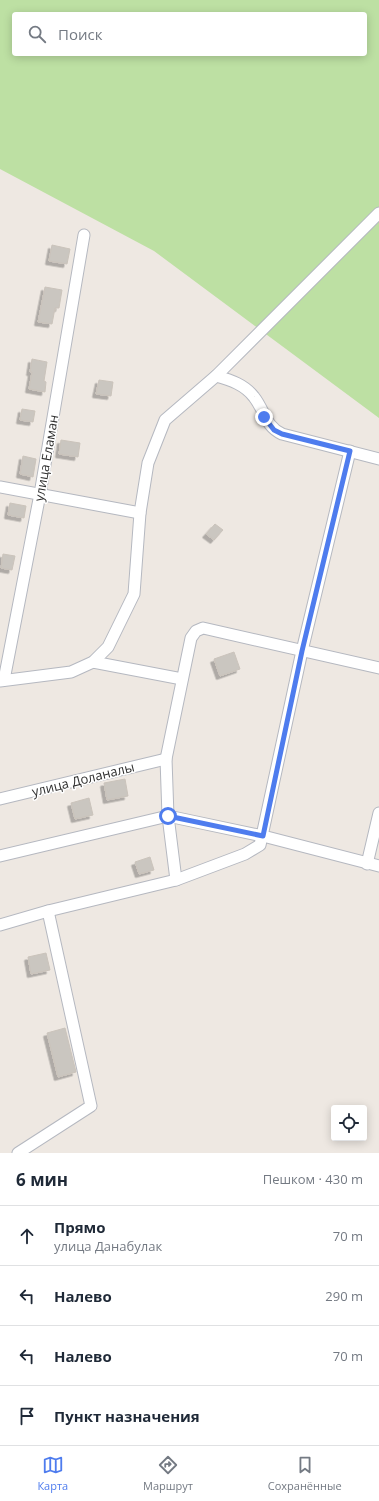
<!DOCTYPE html>
<html lang="ru">
<meta charset="utf-8">
<style>
body{margin:0;font-family:"Open Sans",sans-serif;background:#f6f6f7;color:#1f2937}
.controls{position:absolute;right:12px;bottom:12px;display:grid;overflow:hidden;border-radius:4px;box-shadow:0 2px 10px #0003}
.controls button{width:36px;height:36px;display:grid;place-items:center;padding:0;border:0;border-bottom:1px solid #e0e1e3;background:#fff;color:#1f2937;font:20px sans-serif}
.stop{position:absolute;width:12px;height:12px;margin:-9px;border:3px solid #4e7cee;border-radius:50%;background:#fff}
.stop.end{background:#4e7cee;border-color:#fff;box-shadow:0 1px 4px #0008}
.list{margin:0;padding:0;list-style:none}
h2{display:flex;justify-content:space-between;align-items:center;height:52px;margin:0;padding:0 16px;font-size:17px}
h2 small{font-size:13px;font-weight:400;color:#747a83}
.list li{display:grid;grid-template-columns:26px 1fr auto;gap:12px;align-items:center;box-sizing:border-box;height:60px;padding:0 16px;border-top:1px solid #e0e1e3}
.list b{display:block;font-size:15px;white-space:nowrap}
.list p{margin:0;font-size:13px;white-space:nowrap;color:#747a83}
.list em{font-size:13px;font-style:normal;color:#747a83}
.icon{flex:none;width:22px;height:22px;fill:none;stroke:currentColor;stroke-width:2;stroke-linecap:round;stroke-linejoin:round}
.map{position:relative;flex:none;width:379px;height:1153px;overflow:hidden}
.search{position:absolute;background:#fff;box-shadow:0 2px 10px #0003;left:12px;right:12px;top:12px;height:44px;display:flex;align-items:center;gap:10px;box-sizing:border-box;padding:0 14px;border-radius:4px;color:#747a83;font-size:15px}
.sheet{height:292px;background:#fff}
nav{display:flex;justify-content:space-around;align-items:center;box-sizing:border-box;height:56px;border-top:1px solid #e0e1e3;background:#fff;font-size:11px;color:#747a83}
nav a{display:grid;justify-items:center;gap:2px}
nav .on{color:#4e7cee}
.map>svg:first-child{display:block}
.green{fill:#bde0a3;fill-rule:evenodd}
.building{fill:#cac6c0;stroke:#cac3bb;filter:url(#shadow)}
.lines{fill:none;stroke-linecap:round;stroke-linejoin:round}
.minor-casing{stroke:#b5b8c0;stroke-width:13}
.minor{stroke:#fff;stroke-width:11}
.route{stroke:#4e7cee;stroke-width:5}
.labels{text-anchor:middle;stroke-width:3;stroke-linejoin:round;paint-order:stroke}
.street-label{font-size:13px;fill:#2e2e2e;stroke:#fff}
</style>
<div class="map">
<svg width="379" height="1153" viewBox="0 0 379 1153">
<defs>
<filter id="shadow"><feDropShadow dx="-3.5" dy="3.5" stdDeviation="0" flood-color="#0004"/></filter>
</defs>
<rect width="100%" height="100%" fill="#eee8e2"/>
<path class="green" d="M0,0H379V418L154,251L0,169ZM14,14H365V54H14Z"/>
<g class="building">
<polygon points="52,245 70,249 67,264 49,261"/>
<polygon points="45,287 62,290 59,308 55,308 52,324 38,322"/>
<polygon points="32,359 47,362 44,381 46,382 45,392 29,389 32,372 30,372"/>
<polygon points="99,380 113,382 111,396 96,394"/>
<polygon points="22,409 35,411 33,422 20,420"/>
<polygon points="61,440 80,443 78,457 59,454"/>
<polygon points="23,456 36,459 33,477 20,474"/>
<polygon points="10,503 26,506 24,518 8,515"/>
<polygon points="215,524 223,530 214,540 206,534"/>
<polygon points="3,554 15,556 12,570 1,568"/>
<polygon points="234,652 240,669 220,676 214,659"/>
<polygon points="125,779 128,796 107,800 104,783"/>
<polygon points="89,798 93,815 75,819 71,803"/>
<polygon points="150,857 154,870 139,874 135,862"/>
<polygon points="46,953 50,970 31,974 28,957"/>
<polygon points="65,1028 76,1072 58,1077 47,1033"/>
</g>
<g class="lines">
<g class="minor-casing">
<g id="minor">
<path d="M216,376C231,380 245,385 254,397C265,411 265,426 282,434L379,459"/>
<polyline points="0,487 140,513"/>
<polyline points="93,662 182,679"/>
<polyline points="4,680 40,494 84,235"/>
<polyline points="0,681 71,672 93,662 108,647 134,594 140,513 148,463 165,420 216,376 379,213"/>
<polyline points="0,799 166,759"/>
<polyline points="0,856 168,816 263,836 379,866"/>
<polyline points="367,864 379,813"/>
<polyline points="176,880 245,854 260,845 302,651 350,451"/>
<polyline points="0,925 48,911 176,880 168,816 166,759 191,638 196,631 203,628 379,668"/>
<polyline points="18,1153 91,1106 48,911"/>
</g>
</g>
<use href="#minor" class="minor"/>
</g>
<g class="lines">
<polyline class="route" points="168,816 263,836 302,651 350,451 282,434 274,430 264,417"/>
</g>
<g class="labels">
<g class="street-label">
<text transform="translate(46 458) rotate(-80)" y="5">улица Еламан</text>
<text transform="translate(83 779) rotate(-14)" y="5">улица Доланалы</text>
</g>
</g>
</svg>
<div class="controls">
<button><svg class="icon" aria-label="locate" viewBox="0 0 24 24"><circle cx="12" cy="12" r="6"/><path d="M12 2v4M12 18v4M2 12h4M18 12h4"/></svg></button>
</div>
<div class="stop" style="left:168px;top:816px"></div>
<div class="stop end" style="left:264px;top:417px"></div>
<div class="search"><svg class="icon" aria-label="search" viewBox="0 0 24 24"><circle cx="10" cy="10" r="6"/><path d="M15 15l6 6"/></svg>Поиск</div>
</div>
<section class="sheet">
<h2>6 мин<small>Пешком · 430 m</small></h2>
<ul class="list">
<li><svg class="icon" aria-label="ahead" viewBox="0 0 24 24"><path d="M12 20V5M6 11l6-6 6 6"/></svg><div><b>Прямо</b><p>улица Данабулак</p></div><em>70 m</em></li>
<li><svg class="icon" aria-label="left" viewBox="0 0 24 24"><path d="M17 20v-9H6M10 6l-5 5 5 5"/></svg><div><b>Налево</b></div><em>290 m</em></li>
<li><svg class="icon" aria-label="left" viewBox="0 0 24 24"><path d="M17 20v-9H6M10 6l-5 5 5 5"/></svg><div><b>Налево</b></div><em>70 m</em></li>
<li><svg class="icon" aria-label="arrive" viewBox="0 0 24 24"><path d="M6 21V4h12l-3 4 3 4H6"/></svg><div><b>Пункт назначения</b></div></li>
</ul>
</section>
<nav>
<a class="on"><svg class="icon" aria-label="map" viewBox="0 0 24 24"><path d="M3 6l6-2 6 2 6-2v14l-6 2-6-2-6 2zM9 4v14M15 6v14"/></svg>Карта</a>
<a><svg class="icon" aria-label="directions" viewBox="0 0 24 24"><path d="M12 3l9 9-9 9-9-9zM9 14v-3h6M13 9l2 2-2 2"/></svg>Маршрут</a>
<a><svg class="icon" aria-label="saved" viewBox="0 0 24 24"><path d="M7 4h10v16l-5-4-5 4z"/></svg>Сохранённые</a>
</nav>
